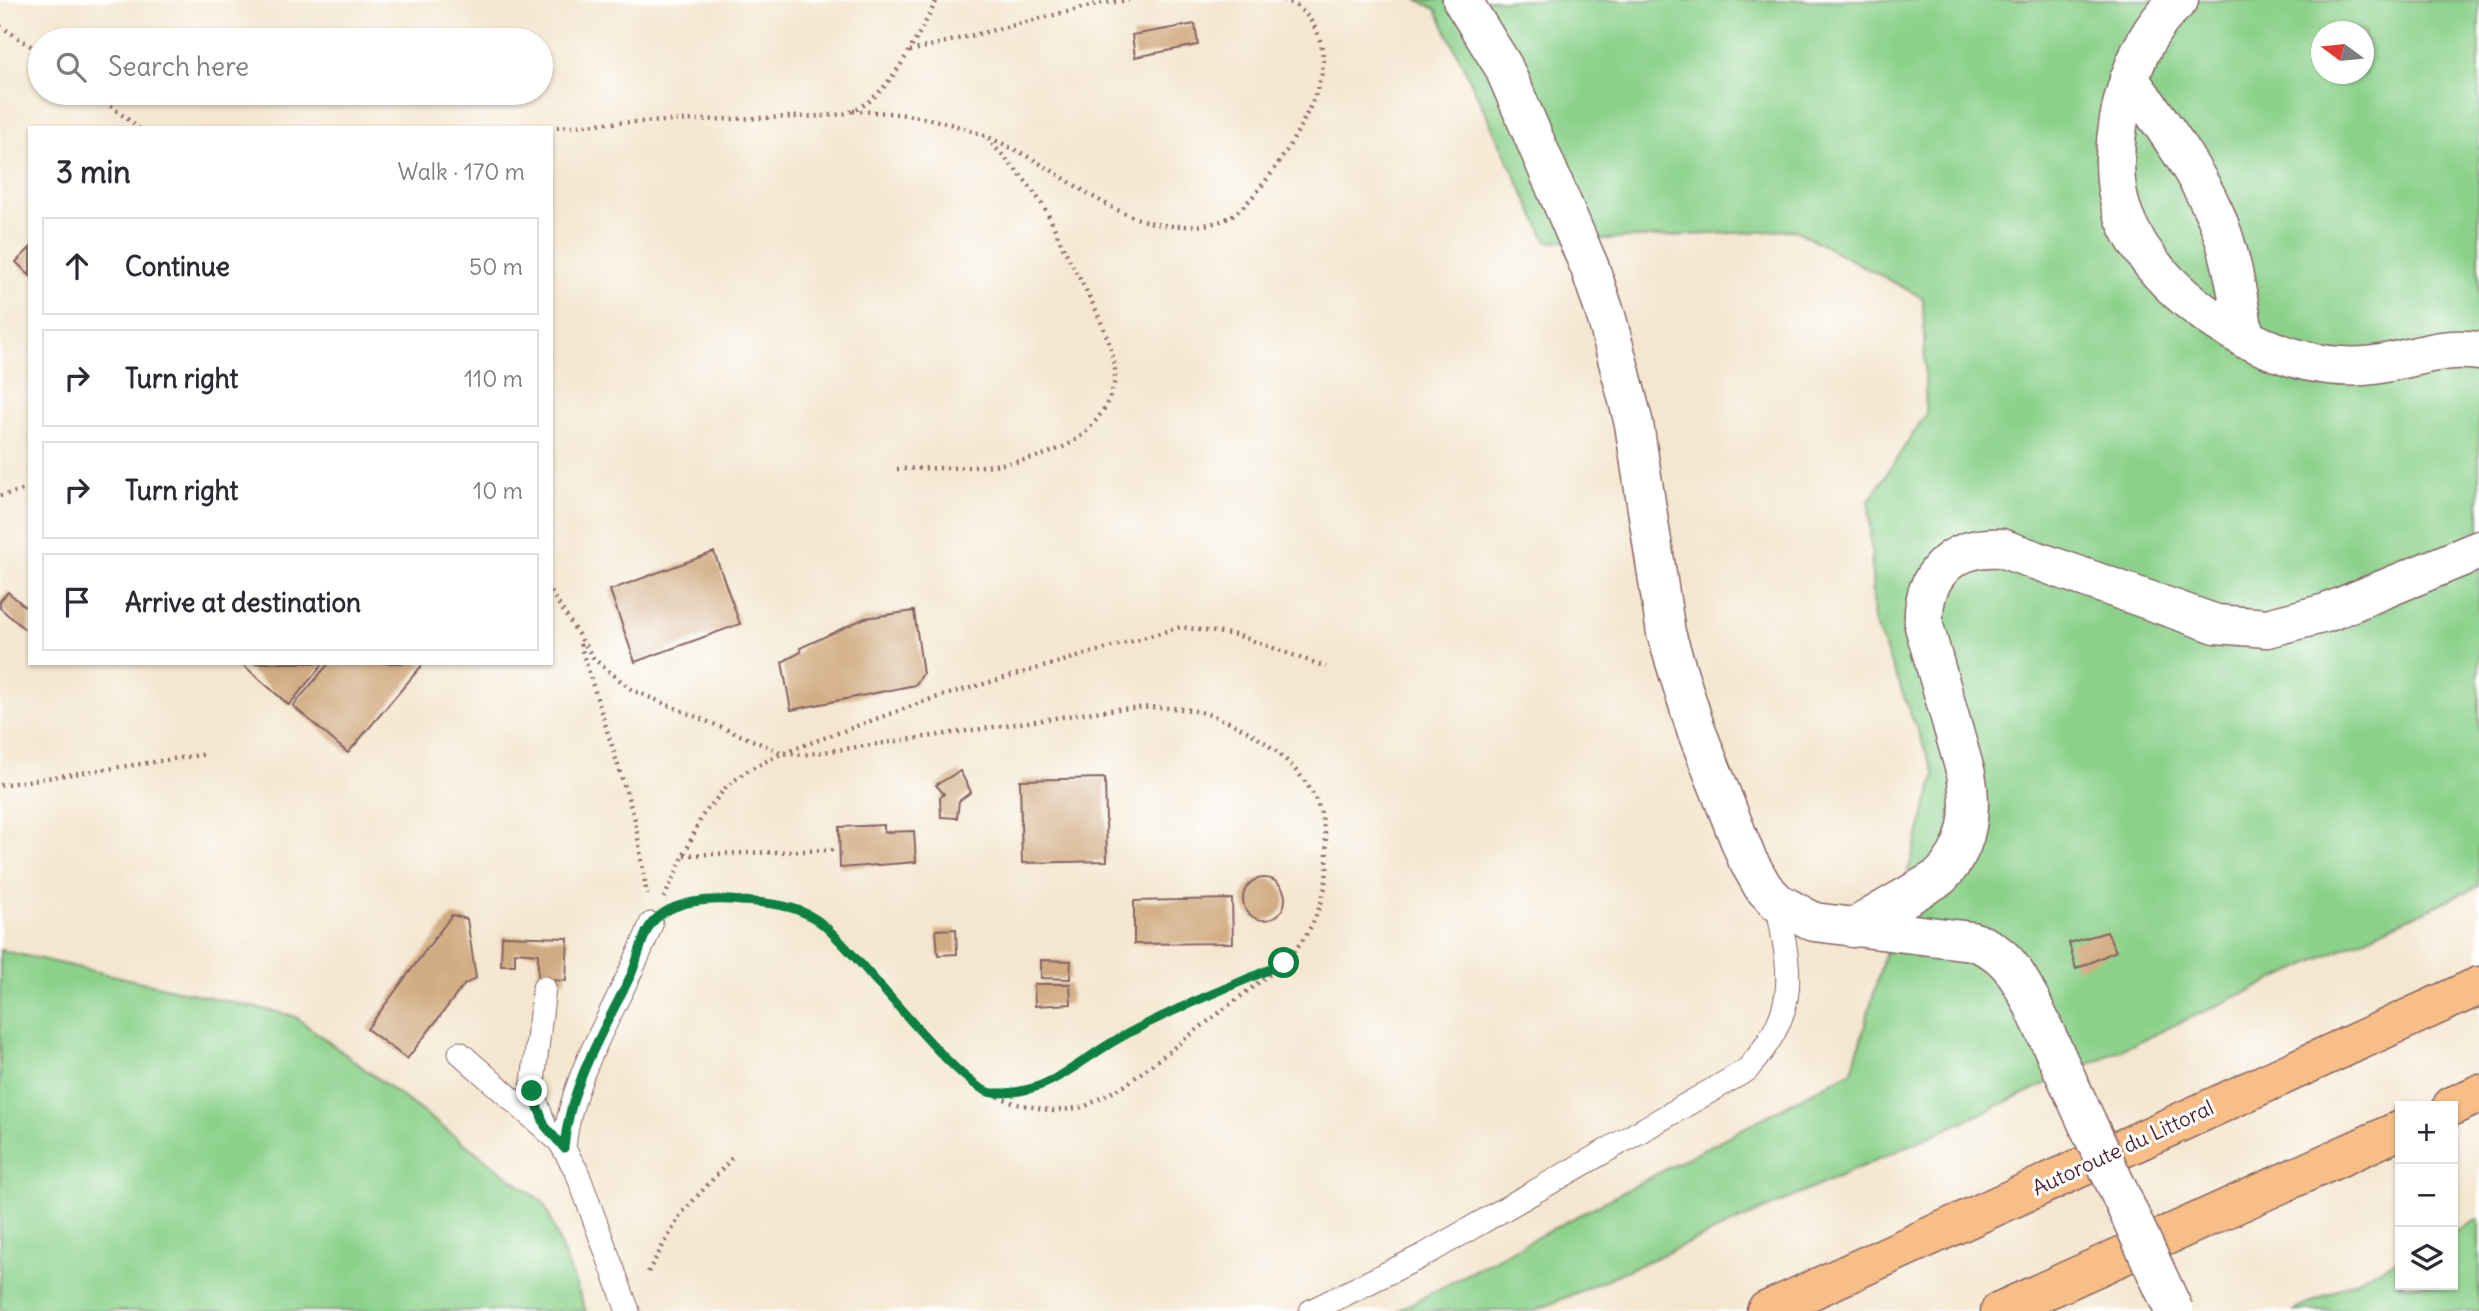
<!DOCTYPE html>
<meta charset="utf-8">
<style>
body{margin:0;font-family:Delius,sans-serif;background:#f7f7f7;color:#2b2b33}
.controls{position:absolute;right:21px;bottom:21px;display:grid;overflow:hidden;border-radius:0px;box-shadow:0 2px 5px #0004}
.controls button{width:63px;height:63px;display:grid;place-items:center;padding:0;border:0;border-bottom:2px solid #e1e1e2;background:#fff;color:#2b2b33;font:35px sans-serif}
.compass{position:absolute;left:2311px;top:21px;width:63px;height:63px;border-radius:50%;background:#fff;box-shadow:0 2px 5px #0004;rotate:285deg}
.stop{position:absolute;width:21px;height:21px;margin:-16px;border:5px solid #0b8043;border-radius:50%;background:#fff}
.stop.end{background:#0b8043;border-color:#fff;box-shadow:0 2px 7px #0008}
.list{margin:0;padding:0;list-style:none}
h2{display:flex;justify-content:space-between;align-items:center;height:91px;margin:0;padding:0 28px;font-size:30px}
h2 small{font-size:23px;font-weight:400;color:#7c7c81}
.list li{display:grid;grid-template-columns:46px 1fr auto;gap:21px;align-items:center;box-sizing:border-box;height:98px;margin:0 14px 14px;padding:0 14px;border:2px solid #e1e1e2;border-radius:0px}
.list b{display:block;font-size:26px;white-space:nowrap}
.list em{font-size:23px;font-style:normal;color:#7c7c81}
.icon{flex:none;width:38px;height:38px;fill:none;stroke:currentColor;stroke-width:2;stroke-linecap:round;stroke-linejoin:round}
.map{position:relative;flex:none;width:2479px;height:1311px;overflow:hidden}
.search{position:absolute;background:#fff;box-shadow:0 2px 5px #0004;left:28px;top:28px;width:525px;height:77px;display:flex;align-items:center;gap:18px;box-sizing:border-box;padding:0 24px;border-radius:38px;color:#7c7c81;font-size:26px}
.panel{position:absolute;background:#fff;box-shadow:0 2px 5px #0004;left:28px;top:126px;width:525px;height:539px;border-radius:0px}
.map>svg:first-child{display:block}
.green{fill:#8cd18b;stroke:#6b785b;stroke-width:2;fill-rule:evenodd}
.building{fill:#d1ac82}
.lines{fill:none;stroke-linecap:round;stroke-linejoin:round}
.service-casing{stroke:#866564;stroke-width:25}
.minor-casing{stroke:#866564;stroke-width:41}
.motorway-casing{stroke:#866564;stroke-width:41}
.path{stroke:#866564;stroke-width:4.5;stroke-dasharray:2 5;stroke-linecap:butt}
.service{stroke:#fff;stroke-width:23}
.minor{stroke:#fff;stroke-width:38}
.motorway{stroke:#f7be88;stroke-width:38}
.minor-bridge-casing{stroke:#866564;stroke-width:41;stroke-linecap:butt}
.minor-bridge{stroke:#fff;stroke-width:38}
.route{stroke:#0b8043;stroke-width:9}
.labels{text-anchor:middle;stroke-width:6;stroke-linejoin:round;paint-order:stroke}
.street-label{font-size:21px;fill:#4a1f2b;stroke:#fff}
</style>
<div class="map">
<svg width="2479" height="1311" viewBox="0 0 2479 1311">
<rect width="100%" height="100%" fill="#fff"/>
<filter id="ink" filterUnits="userSpaceOnUse"><feTurbulence type="fractalNoise" baseFrequency=".0143" numOctaves="2"/><feDisplacementMap in="SourceGraphic" scale="14" xChannelSelector="R" yChannelSelector="G"/><feConvolveMatrix kernelMatrix="1 2 1 2 8 2 1 2 1" color-interpolation-filters="sRGB"/></filter>
<filter id="wash" filterUnits="userSpaceOnUse"><feTurbulence type="fractalNoise" baseFrequency=".00686" numOctaves="4" result="noise"/><feDisplacementMap in="SourceGraphic" scale="28" xChannelSelector="R" yChannelSelector="G"/><feGaussianBlur stdDeviation="1.57" result="paint"/><feColorMatrix in="noise" values="0 0 0 0 0 0 0 0 0 0 0 0 0 0 0 0 0 1.4 0 .05"/><feComposite in="paint" operator="in"/></filter>
<g filter="url(#wash)">
<rect width="100%" height="100%" fill="#f4e6cf"/>
<g class="green">
<path d="M1417,0H2479V886L1978,1115L1535,1311H1397L1852,1071L1935,775L1874,621L1869,501L1926,414L1923,298L1795,230L1547,242L1436,9ZM2322,32H2364V74H2322Z"/>
<polygon points="0,950 294,1016 544,1203 586,1311 0,1311"/>
<polygon points="2479,1219 2479,1311 2293,1311 2400,1259 2400,1285 2453,1285 2453,1232"/>
</g>
<g id="blocks">
<g class="building">
<polygon points="1195,24 1198,45 1135,57 1132,35"/>
<polygon points="30,248 30,276 16,262"/>
<polygon points="714,552 740,624 635,662 610,590"/>
<polygon points="8,592 30,611 28,632 0,608 0,601"/>
<polygon points="914,611 923,674 915,685 791,710 782,662 801,652 800,648 865,618"/>
<polygon points="241,663 324,663 289,705"/>
<polygon points="329,663 424,663 348,753 293,706"/>
<polygon points="960,771 971,792 959,801 957,818 941,817 940,798 944,794 936,785"/>
<polygon points="1105,778 1107,861 1022,863 1020,780"/>
<polygon points="884,825 884,832 914,831 916,862 840,868 839,827"/>
<circle cx="1264" cy="899" r="21"/>
<polygon points="1232,899 1233,943 1134,944 1134,901"/>
<polygon points="452,915 467,919 476,978 464,985 407,1059 367,1029"/>
<polygon points="956,929 957,954 938,955 936,930"/>
<polygon points="2107,932 2116,951 2076,969 2069,943"/>
<polygon points="502,936 568,938 566,981 538,979 538,954 515,952 515,965 501,965"/>
<polygon points="1041,960 1071,961 1070,979 1041,978"/>
<polygon points="1034,984 1070,984 1071,1004 1035,1006"/>
</g>
</g>
</g>
<g filter="url(#ink)">
<use href="#blocks" fill-opacity="0" stroke="#866564" stroke-width="2"/>
<g class="lines">
<g class="service-casing">
<g id="service">
<polyline points="460,1053 560,1142 577,1172 628,1311"/>
<polyline points="544,1124 532,1091 544,988"/>
<path d="M564,1148C571,1068 624,999 651,924"/>
<path d="M1311,1311L1424,1255L1747,1070C1800,1008 1791,977 1777,902"/>
</g>
</g>
<g class="minor-casing">
<g id="minor">
<path d="M1462,0L1503,66L1590,268L1607,319L1634,424L1666,633L1696,730L1747,859L1763,887L1777,902L1814,922L1971,941C2004,950 2016,972 2031,1001"/>
<path d="M2179,0C2151,25 2137,54 2126,90C2115,128 2109,178 2124,216C2152,287 2234,343 2306,361C2328,366 2351,368 2374,365C2410,360 2442,345 2479,351"/>
<path d="M2129,79C2161,122 2193,165 2215,214C2232,253 2238,297 2245,339"/>
<path d="M1853,928L1940,877C1969,848 1973,812 1966,774L1924,626C1921,577 1950,545 2001,548L2216,624L2267,628L2326,613L2479,550"/>
</g>
</g>
<g class="motorway-casing">
<g id="motorway">
<polyline points="2452,1106 2479,1094"/>
<polyline points="1766,1311 2479,986"/>
<polyline points="2000,1311 2400,1130"/>
</g>
</g>
<g class="path">
<polyline points="0,26 40,52"/>
<polyline points="910,51 1098,4 1129,0"/>
<polyline points="94,93 139,128"/>
<path d="M853,111C923,113 972,125 1034,160C1079,185 1127,228 1182,226C1198,226 1213,225 1228,218C1262,200 1323,100 1323,63C1324,37 1309,8 1284,0"/>
<path d="M550,128L607,123L823,116C832,115 842,115 850,112C889,99 919,33 937,0"/>
<path d="M897,469C954,467 1017,471 1069,444C1093,431 1117,397 1115,370C1111,331 1081,282 1063,247C1057,235 1052,221 1045,209C1030,183 1007,161 988,139"/>
<polyline points="0,496 30,488"/>
<path d="M551,592L594,659L632,690L783,753L802,755C878,744 953,733 1028,722C1078,715 1132,703 1182,709C1237,714 1313,765 1323,822C1334,878 1324,920 1284,963L1124,1086L1084,1107L1054,1111L1017,1104L989,1093L960,1072L829,930C790,896 723,891 675,908"/>
<polyline points="580,644 635,820 647,895"/>
<polyline points="0,785 207,754"/>
<polyline points="684,855 835,850"/>
<polyline points="664,898 702,816 728,785 750,769 783,753 928,700 1181,627 1237,635 1326,667"/>
<path d="M993,1093C1061,1089 1066,1065 1119,1039C1171,1013 1224,990 1276,966"/>
<polyline points="648,1272 681,1214 732,1158"/>
</g>
<use href="#service" class="service"/>
<use href="#minor" class="minor"/>
<use href="#motorway" class="motorway"/>
<g class="minor-bridge-casing">
<polyline id="minor-bridge" points="2031,1001 2174,1311"/>
</g>
<use href="#minor-bridge" class="minor-bridge"/>
</g>
</g>
<g class="lines" filter="url(#ink)">
<path class="route" d="M532,1091L545,1126L564,1148C569,1086 603,1032 630,977C638,962 641,936 652,923C672,899 713,898 741,901C767,903 794,904 817,920C854,946 959,1091 993,1093C1047,1095 1073,1065 1116,1040C1169,1010 1228,988 1284,963"/>
</g>
<g class="labels">
<g class="street-label">
<text transform="translate(2123 1148) rotate(-25)" y="7">Autoroute du Littoral</text>
</g>
</g>
</svg>
<div class="controls">
<button>+</button>
<button>−</button>
<button><svg class="icon" aria-label="layers" viewBox="0 0 24 24"><path d="M12 4l9 5-9 5-9-5zM3 14l9 5 9-5"/></svg></button>
</div>
<svg class="compass" viewBox="-18 -18 36 36"><path d="M0-13l5 13h-10z" fill="#e53935"/><path d="M0 13l5-13h-10z" fill="#7c7c81"/></svg>
<div class="stop" style="left:1284px;top:963px"></div>
<div class="stop end" style="left:532px;top:1091px"></div>
<div class="search"><svg class="icon" aria-label="search" viewBox="0 0 24 24"><circle cx="10" cy="10" r="6"/><path d="M15 15l6 6"/></svg>Search here</div>
<section class="panel">
<h2>3 min<small>Walk · 170 m</small></h2>
<ul class="list">
<li><svg class="icon" aria-label="ahead" viewBox="0 0 24 24"><path d="M12 20V5M6 11l6-6 6 6"/></svg><div><b>Continue</b></div><em>50 m</em></li>
<li><svg class="icon" aria-label="right" viewBox="0 0 24 24"><path d="M7 20v-9h11M14 6l5 5-5 5"/></svg><div><b>Turn right</b></div><em>110 m</em></li>
<li><svg class="icon" aria-label="right" viewBox="0 0 24 24"><path d="M7 20v-9h11M14 6l5 5-5 5"/></svg><div><b>Turn right</b></div><em>10 m</em></li>
<li><svg class="icon" aria-label="arrive" viewBox="0 0 24 24"><path d="M6 21V4h12l-3 4 3 4H6"/></svg><div><b>Arrive at destination</b></div></li>
</ul>
</section>
</div>
